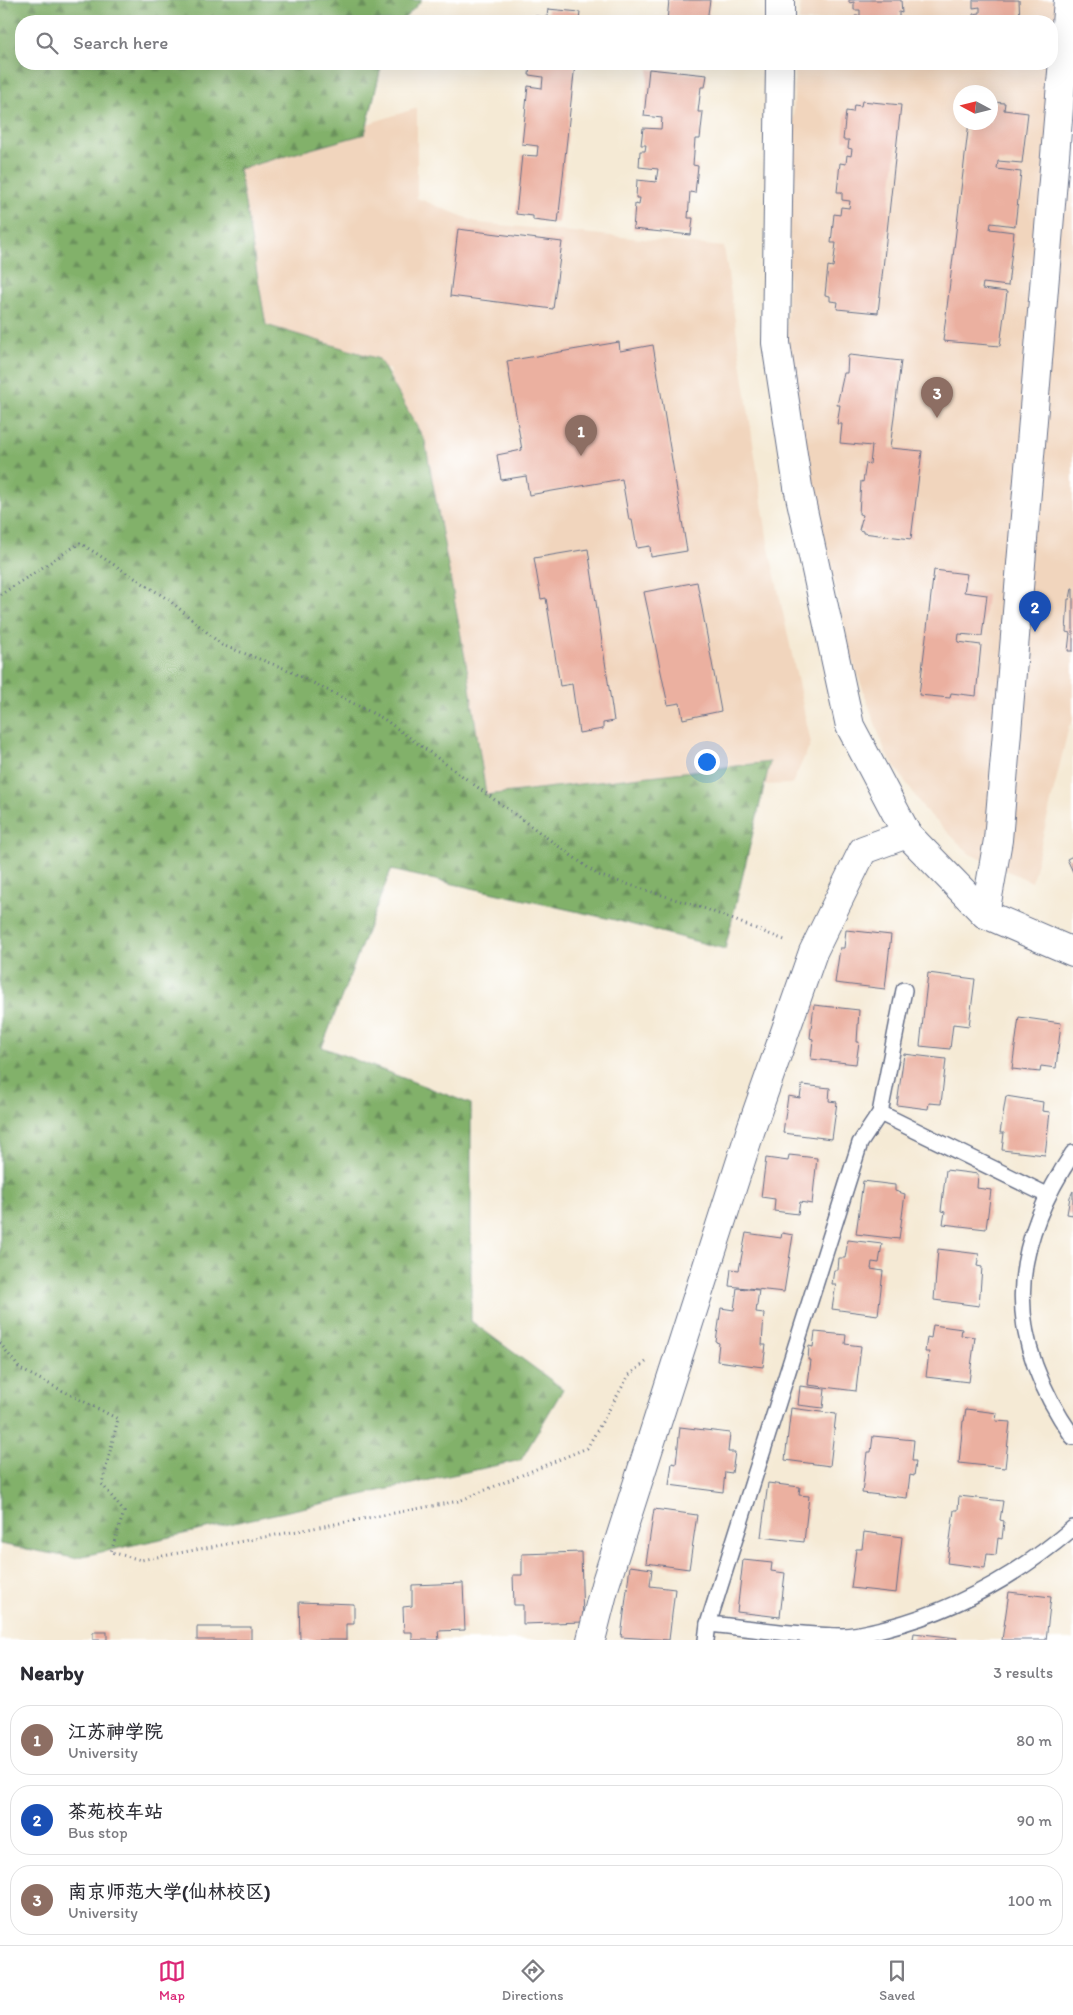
<!DOCTYPE html>
<meta charset="utf-8">
<style>
body{margin:0;font-family:Itim,"LXGW WenKai TC",sans-serif;background:#f2f2f3;color:#2b2b33}
.compass{position:absolute;left:953px;top:85px;width:45px;height:45px;border-radius:50%;background:#fff;box-shadow:0 5px 20px #0002;rotate:277deg}
.you{position:absolute;left:706px;top:761px;width:18px;height:18px;margin:-12px;border:4px solid #fff;border-radius:50%;background:#1a73e8;box-shadow:0 0 0 8px #1a73e833}
.badge{display:grid;place-items:center;width:32px;height:32px;border-radius:50%;background:#db2777;color:#fff;font-size:16px;font-weight:700}
.pin{position:absolute;translate:-50% -41px;filter:drop-shadow(0 1px 2px #0008)}
.pin::after{content:'';position:absolute;top:26px;width:18px;height:15px;background:inherit;clip-path:polygon(0 0,100% 0,50% 100%)}
.list{margin:0;padding:0;list-style:none}
h2{display:flex;justify-content:space-between;align-items:center;height:65px;margin:0;padding:0 20px;font-size:21px}
h2 small{font-size:16px;font-weight:400;color:#7c7c81}
.list li{display:grid;grid-template-columns:32px 1fr auto;gap:15px;align-items:center;box-sizing:border-box;height:70px;margin:0 10px 10px;padding:0 10px;border:1px solid #e1e1e2;border-radius:20px}
.list b{display:block;font-size:19px;white-space:nowrap}
.list p{margin:0;font-size:16px;white-space:nowrap;color:#7c7c81}
.list em{font-size:16px;font-style:normal;color:#7c7c81}
.icon{flex:none;width:28px;height:28px;fill:none;stroke:currentColor;stroke-width:2;stroke-linecap:round;stroke-linejoin:round}
.map{position:relative;flex:none;width:1073px;height:1640px;overflow:hidden}
.search{position:absolute;background:#fff;box-shadow:0 5px 20px #0002;left:15px;right:15px;top:15px;height:55px;display:flex;align-items:center;gap:12px;box-sizing:border-box;padding:0 18px;border-radius:20px;color:#7c7c81;font-size:19px}
.sheet{height:305px;background:#fff}
nav{display:flex;justify-content:space-around;align-items:center;box-sizing:border-box;height:70px;border-top:1px solid #e1e1e2;background:#fff;font-size:14px;color:#7c7c81}
nav a{display:grid;justify-items:center;gap:2px}
nav .on{color:#db2777}
.map>svg:first-child{display:block}
.built{fill:#f1d5bd;fill-rule:evenodd}
.forest{fill:url(#forest-firs);stroke:#4e7064}
.building{fill:#ebb0a0}
.lines{fill:none;stroke-linecap:round;stroke-linejoin:round}
.lane-casing{stroke:#677088;stroke-width:18}
.street-casing{stroke:#677088;stroke-width:30}
.path{stroke:#677088;stroke-width:3;stroke-dasharray:1 4;stroke-linecap:butt}
.lane{stroke:#fff;stroke-width:15}
.street{stroke:#fff;stroke-width:28}
</style>
<div class="map">
<svg width="1073" height="1640" viewBox="0 0 1073 1640">
<defs>
<pattern id="forest-firs" width="22" height="20" patternUnits="userSpaceOnUse" patternTransform="scale(1.25)"><rect width="22" height="20" fill="#82b16b"/><path d="M5 1l3.5 6h-7zM16 11l3.5 6h-7z" fill="#6a905b"/></pattern>
</defs>
<rect width="100%" height="100%" fill="#fff"/>
<filter id="ink" filterUnits="userSpaceOnUse"><feTurbulence type="fractalNoise" baseFrequency=".02" numOctaves="2"/><feDisplacementMap in="SourceGraphic" scale="10" xChannelSelector="R" yChannelSelector="G"/><feConvolveMatrix kernelMatrix="1 2 1 2 8 2 1 2 1" color-interpolation-filters="sRGB"/></filter>
<filter id="wash" filterUnits="userSpaceOnUse"><feTurbulence type="fractalNoise" baseFrequency=".0096" numOctaves="4" result="noise"/><feDisplacementMap in="SourceGraphic" scale="20" xChannelSelector="R" yChannelSelector="G"/><feGaussianBlur stdDeviation="1.12" result="paint"/><feColorMatrix in="noise" values="0 0 0 0 0 0 0 0 0 0 0 0 0 0 0 0 0 1.4 0 .05"/><feComposite in="paint" operator="in"/></filter>
<g filter="url(#wash)">
<rect width="100%" height="100%" fill="#f5ead5"/>
<g class="built">
<path d="M801,0H1073V722L1069,726L1032,882L970,854L925,810L886,754L851,656L815,495L786,341L795,64H1052V21H799ZM960,92H990V122H960Z"/>
<polygon points="417,108 417,198 479,223 724,247 768,543 811,743 792,784 476,794 389,369 253,369 231,168"/>
</g>
<polygon class="forest" points="0,0 422,0 402,21 21,21 21,64 382,64 365,134 239,169 266,325 379,359 425,441 468,674 486,795 770,762 725,949 615,920 391,870 322,1047 471,1104 471,1321 563,1389 521,1460 74,1558 0,1544"/>
<g id="blocks">
<g class="building">
<polygon points="669,0 710,0 707,21 667,21"/>
<polygon points="849,0 901,0 902,13 899,12 899,17 902,17 902,21 855,21 855,16 860,16 860,10 854,10 854,2 849,3"/>
<polygon points="973,0 1019,0 1020,21 973,21 973,14 980,13 980,7 973,8"/>
<polygon points="548,9 580,12 579,21 534,21 535,16 547,17"/>
<polygon points="530,64 575,64 558,223 533,220 533,216 516,214 522,155 537,156 538,146 522,144 528,86 542,88 543,77 529,75"/>
<polygon points="649,69 707,75 705,87 701,87 698,112 703,112 700,139 695,139 693,165 698,166 695,193 690,192 688,218 693,218 691,235 633,229 635,204 639,205 640,198 636,198 637,180 656,182 658,169 639,167 640,151 645,151 646,145 641,145 643,128 661,129 662,118 644,116"/>
<polygon points="862,101 901,105 878,313 837,309 838,302 830,301 830,296 825,295 828,266 833,267 836,243 831,243 834,214 840,215 841,207 849,208 850,201 842,200 842,192 837,192 840,163 846,164 847,155 851,156 852,149 848,148 849,140 843,140 846,111 853,112 854,105 861,106"/>
<polygon points="990,102 1005,103 1004,110 1028,113 1022,163 998,161 997,169 1021,172 1015,226 991,223 990,229 1014,232 1008,286 983,283 982,289 1007,292 1000,346 943,341 969,122 990,122"/>
<polygon points="458,229 562,242 553,309 450,296"/>
<polygon points="619,342 620,351 653,345 687,551 651,557 650,546 637,548 632,520 629,520 622,479 529,495 526,476 501,480 497,455 522,450 507,361"/>
<polygon points="850,355 901,361 890,448 922,451 911,539 863,533 863,531 859,530 863,515 859,514 861,481 863,482 866,463 870,464 872,446 840,443 842,424 837,424 840,405 837,405 844,373 847,373 848,356"/>
<polygon points="588,549 614,721 603,723 603,729 579,733 572,684 560,686 546,598 541,599 534,558"/>
<polygon points="934,570 967,574 964,592 987,595 982,636 959,634 958,642 981,645 976,696 951,693 950,698 919,695"/>
<polygon points="697,582 721,711 683,719 680,703 668,705 644,592"/>
<polygon points="1072,588 1073,588 1073,651 1068,651 1070,633 1066,632 1068,599 1070,599"/>
<polygon points="1073,856 1073,872 1067,859"/>
<polygon points="846,930 891,935 885,989 835,983 840,948 844,948"/>
<polygon points="928,973 975,979 969,1026 953,1024 950,1049 920,1046"/>
<polygon points="814,1005 859,1010 857,1042 859,1042 856,1064 811,1059 813,1039 810,1038"/>
<polygon points="1019,1017 1061,1023 1056,1068 1041,1066 1040,1072 1012,1069"/>
<polygon points="904,1054 946,1059 941,1104 929,1103 928,1109 897,1105"/>
<polygon points="802,1085 830,1088 829,1101 837,1102 832,1139 783,1133 788,1096 800,1098"/>
<polygon points="1006,1096 1043,1102 1042,1111 1050,1112 1045,1155 1002,1150 1004,1133 1000,1133"/>
<polygon points="789,1155 817,1158 812,1204 800,1202 798,1214 774,1211 775,1199 761,1197 766,1158 788,1161"/>
<polygon points="946,1170 978,1174 977,1188 991,1190 986,1229 943,1224 945,1212 941,1211"/>
<polygon points="863,1181 895,1185 895,1191 905,1194 899,1239 856,1234"/>
<polygon points="1073,1191 1073,1215 1067,1214 1070,1197"/>
<polygon points="746,1233 781,1238 782,1233 793,1235 784,1292 729,1286 731,1269 739,1270"/>
<polygon points="848,1240 882,1244 879,1263 872,1262 871,1269 883,1271 878,1315 832,1309 836,1284 832,1284 834,1270 838,1270 839,1258 845,1258"/>
<polygon points="938,1249 979,1254 977,1266 982,1267 979,1306 934,1300"/>
<polygon points="737,1288 759,1290 756,1312 764,1313 762,1345 766,1345 763,1367 717,1361 719,1343 716,1342 721,1308 734,1310"/>
<polygon points="933,1325 962,1329 961,1335 975,1337 969,1382 926,1377 929,1352 925,1352 927,1337 931,1338"/>
<polygon points="815,1332 846,1335 845,1344 861,1346 856,1391 808,1385 811,1360 808,1360 809,1346 813,1347"/>
<polygon points="800,1386 825,1389 823,1408 798,1405"/>
<polygon points="791,1408 836,1414 830,1466 785,1460"/>
<polygon points="966,1409 997,1413 996,1421 1010,1422 1005,1468 959,1463 963,1421 964,1421"/>
<polygon points="680,1427 730,1433 728,1452 735,1452 732,1473 725,1472 723,1492 669,1485 672,1463 676,1464"/>
<polygon points="873,1436 914,1440 912,1461 916,1461 914,1476 910,1475 907,1498 862,1493 867,1452 871,1452"/>
<polygon points="768,1483 800,1487 799,1495 809,1496 804,1542 761,1537"/>
<polygon points="959,1496 1003,1501 1000,1520 1004,1521 1002,1539 998,1538 996,1555 987,1554 985,1568 947,1563 954,1510 958,1510"/>
<polygon points="654,1509 697,1515 689,1569 646,1563"/>
<polygon points="864,1532 902,1537 896,1593 851,1588 856,1549 862,1549"/>
<polygon points="581,1552 583,1622 523,1624 523,1605 514,1605 513,1575 522,1575 522,1554"/>
<polygon points="743,1560 772,1563 771,1571 785,1573 780,1617 737,1612"/>
<polygon points="630,1566 652,1569 650,1586 675,1589 669,1640 621,1637"/>
<polygon points="463,1583 465,1630 438,1631 439,1640 412,1640 412,1632 404,1632 403,1607 412,1606 412,1585"/>
<polygon points="1009,1592 1051,1597 1046,1640 1002,1640"/>
<polygon points="299,1602 354,1604 354,1624 346,1624 346,1640 300,1640"/>
<rect x="197" y="1627" width="54" height="13"/>
<rect x="93" y="1632" width="14" height="8"/>
<polygon points="914,1633 957,1638 956,1640 913,1640"/>
</g>
</g>
</g>
<g filter="url(#ink)">
<use href="#blocks" fill-opacity="0" stroke="#677088" stroke-width="1"/>
<g class="lines">
<g class="lane-casing">
<g id="lane">
<polyline points="880,1113 1047,1195"/>
<path d="M1073,1153C1007,1252 1004,1338 1073,1437"/>
<path d="M708,1624C752,1628 797,1636 842,1636C856,1636 873,1631 886,1628C957,1610 1018,1575 1073,1528"/>
<polyline points="706,1640 708,1624 860,1143 880,1113 904,990"/>
</g>
</g>
<g class="street-casing">
<g id="street">
<polyline points="780,21 780,0"/>
<polyline points="780,64 776,343 798,487 850,726 907,834 985,914 1073,952"/>
<polyline points="985,914 998,840 1068,0"/>
<polyline points="591,1640 605,1585 751,1129 813,952 863,850 907,834"/>
</g>
</g>
<g class="path">
<polyline points="0,595 80,543 169,600 222,645 286,669 384,719 598,875 706,909 787,941"/>
<polyline points="0,1343 20,1369 118,1419 102,1484 124,1512 111,1552 141,1560 459,1501 587,1448 629,1375 646,1362"/>
</g>
<use href="#lane" class="lane"/>
<use href="#street" class="street"/>
</g>
</g>
</svg>
<svg class="compass" viewBox="-18 -18 36 36"><path d="M0-13l5 13h-10z" fill="#e53935"/><path d="M0 13l5-13h-10z" fill="#7c7c81"/></svg>
<div class="you"></div>
<div class="pin badge" style="left:581px;top:456px;background:#8d6e63">1</div>
<div class="pin badge" style="left:1035px;top:632px;background:#1a4fb4">2</div>
<div class="pin badge" style="left:937px;top:418px;background:#8d6e63">3</div>
<div class="search"><svg class="icon" aria-label="search" viewBox="0 0 24 24"><circle cx="10" cy="10" r="6"/><path d="M15 15l6 6"/></svg>Search here</div>
</div>
<section class="sheet">
<h2>Nearby<small>3 results</small></h2>
<ul class="list">
<li><span class="badge" style="background:#8d6e63">1</span><div><b>江苏神学院</b><p>University</p></div><em>80 m</em></li>
<li><span class="badge" style="background:#1a4fb4">2</span><div><b>茶苑校车站</b><p>Bus stop</p></div><em>90 m</em></li>
<li><span class="badge" style="background:#8d6e63">3</span><div><b>南京师范大学(仙林校区)</b><p>University</p></div><em>100 m</em></li>
</ul>
</section>
<nav>
<a class="on"><svg class="icon" aria-label="map" viewBox="0 0 24 24"><path d="M3 6l6-2 6 2 6-2v14l-6 2-6-2-6 2zM9 4v14M15 6v14"/></svg>Map</a>
<a><svg class="icon" aria-label="directions" viewBox="0 0 24 24"><path d="M12 3l9 9-9 9-9-9zM9 14v-3h6M13 9l2 2-2 2"/></svg>Directions</a>
<a><svg class="icon" aria-label="saved" viewBox="0 0 24 24"><path d="M7 4h10v16l-5-4-5 4z"/></svg>Saved</a>
</nav>
